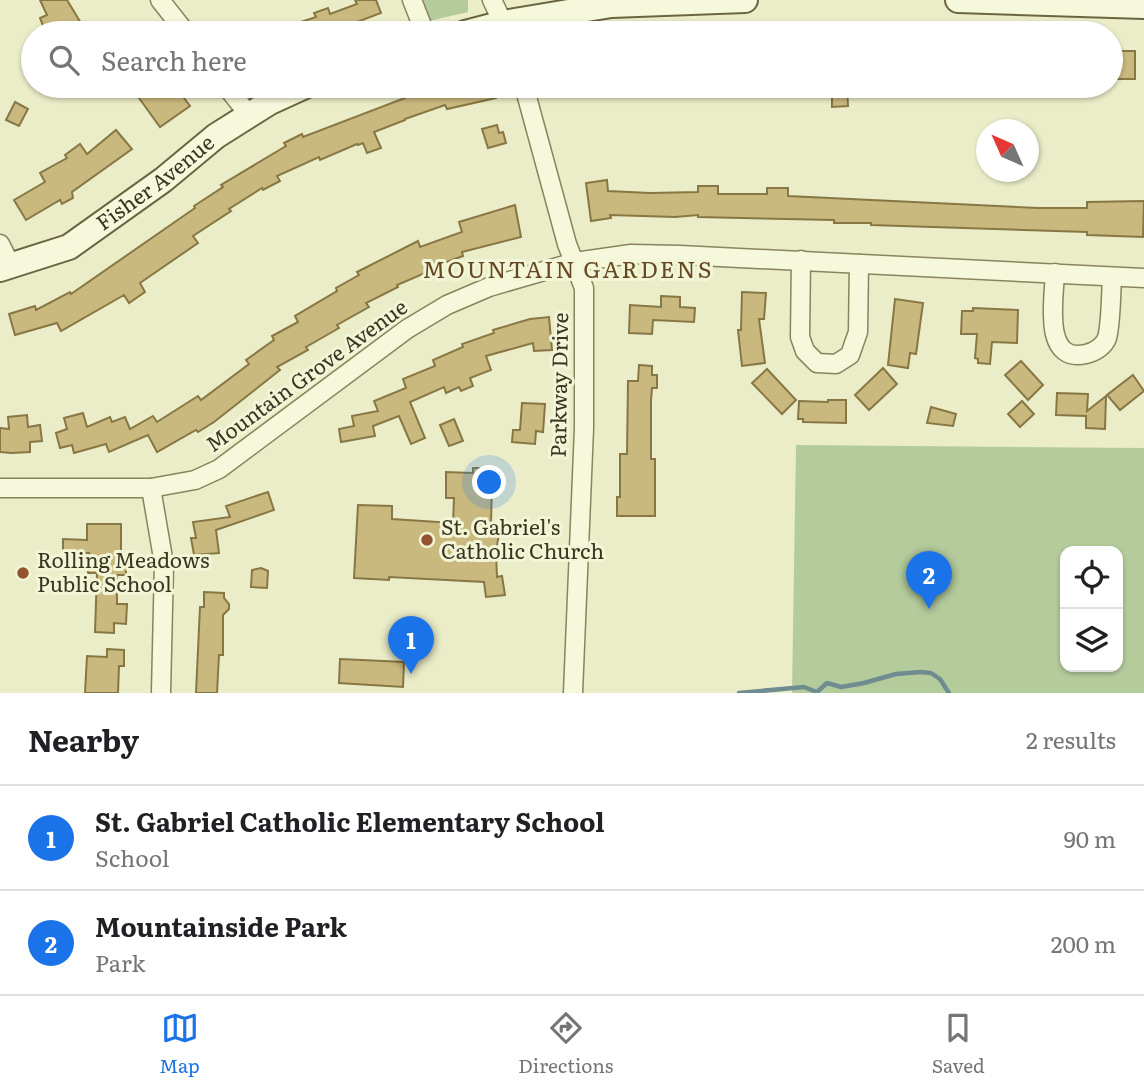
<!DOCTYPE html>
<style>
body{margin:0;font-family:Literata,serif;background:#f2f2f2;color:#202124}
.controls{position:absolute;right:21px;bottom:21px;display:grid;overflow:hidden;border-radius:14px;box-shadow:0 2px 5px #0004}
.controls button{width:63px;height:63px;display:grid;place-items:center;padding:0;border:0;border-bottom:2px solid #e0e0e0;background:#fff;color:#202124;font:35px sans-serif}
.compass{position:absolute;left:976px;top:119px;width:63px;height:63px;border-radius:50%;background:#fff;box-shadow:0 2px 5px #0004;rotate:315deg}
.you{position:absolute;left:490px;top:483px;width:24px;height:24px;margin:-18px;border:5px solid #fff;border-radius:50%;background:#1a73e8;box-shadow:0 0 0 10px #1a73e833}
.badge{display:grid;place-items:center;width:46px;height:46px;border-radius:50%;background:#1a73e8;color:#fff;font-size:23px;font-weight:700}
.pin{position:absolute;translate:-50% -58px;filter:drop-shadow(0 2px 4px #0008)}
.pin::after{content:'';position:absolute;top:37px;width:24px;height:21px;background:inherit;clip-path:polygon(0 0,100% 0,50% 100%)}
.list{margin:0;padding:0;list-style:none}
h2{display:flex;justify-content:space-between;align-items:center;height:91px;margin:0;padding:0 28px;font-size:30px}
h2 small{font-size:23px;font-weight:400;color:#757577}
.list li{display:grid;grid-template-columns:46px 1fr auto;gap:21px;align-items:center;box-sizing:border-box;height:105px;padding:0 28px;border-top:2px solid #e0e0e0}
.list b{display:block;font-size:26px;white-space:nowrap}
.list p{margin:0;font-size:23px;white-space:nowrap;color:#757577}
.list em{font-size:23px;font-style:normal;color:#757577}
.icon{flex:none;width:38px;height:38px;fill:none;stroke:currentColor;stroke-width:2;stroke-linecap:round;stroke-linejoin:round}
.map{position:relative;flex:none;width:1144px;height:693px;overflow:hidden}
.search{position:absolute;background:#fff;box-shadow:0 2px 5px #0004;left:21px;right:21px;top:21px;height:77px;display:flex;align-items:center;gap:18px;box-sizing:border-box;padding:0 24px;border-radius:38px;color:#757577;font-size:26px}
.sheet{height:301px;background:#fff}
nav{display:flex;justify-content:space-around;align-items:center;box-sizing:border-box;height:98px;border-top:2px solid #e0e0e0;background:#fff;font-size:19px;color:#757577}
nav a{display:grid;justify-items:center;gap:4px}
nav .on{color:#1a73e8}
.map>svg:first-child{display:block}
.green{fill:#b4cb9c;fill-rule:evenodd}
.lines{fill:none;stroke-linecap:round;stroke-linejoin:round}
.stream{stroke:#6f8c90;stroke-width:4.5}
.building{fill:#cab97f;stroke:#877744;stroke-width:2}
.street-casing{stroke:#88845d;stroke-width:21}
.secondary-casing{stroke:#6a6540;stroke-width:28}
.street{stroke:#f6f8db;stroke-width:18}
.secondary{stroke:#f6f8db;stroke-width:24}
.poi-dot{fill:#95532f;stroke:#f3f5d7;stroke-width:2.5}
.labels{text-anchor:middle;stroke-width:6;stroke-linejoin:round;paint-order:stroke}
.street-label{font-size:21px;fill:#393520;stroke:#f3f5d7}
.poi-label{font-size:21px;fill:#393520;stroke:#f3f5d7;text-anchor:start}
.neighbourhood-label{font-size:23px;letter-spacing:2px;fill:#644821;stroke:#f3f5d7}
</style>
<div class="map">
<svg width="1144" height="693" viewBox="0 0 1144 693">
<rect width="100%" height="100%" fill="#ebedc8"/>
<g class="green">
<polygon points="421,0 468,0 468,12 429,21"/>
<path d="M796,445L1144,448V693H792ZM1118,551V667H1065V551Z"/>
</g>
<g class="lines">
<polyline class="stream" points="739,693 804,687 817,692 827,683 841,687 864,683 896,674 921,672 931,673 940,679 949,693"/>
</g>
<g class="building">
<polygon points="40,0 67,0 87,33 46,33 40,18 47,15"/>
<polygon points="355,0 376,0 381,13 341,28 343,33 274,33 273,31 316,17 314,13 328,8 330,14 357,4"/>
<rect x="1115" y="51" width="20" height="28"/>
<polygon points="140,86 175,86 190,106 160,127 139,98 146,93"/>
<polygon points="434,86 493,86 496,98 447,109 445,105 405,119 405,120 374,132 381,148 367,153 363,143 358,145 357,144 320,160 319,157 277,176 280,181 263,190 262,188 229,209 231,211 193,236 198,243 140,283 145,292 129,303 124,295 61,331 57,323 15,335 9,314 35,306 36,310 70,292 71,294 195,208 194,206 223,187 221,185 286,146 284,143 302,134 303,137 405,98 404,96"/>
<polygon points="832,87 847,87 848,106 832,107"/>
<polygon points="15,102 28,109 19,126 6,120"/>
<polygon points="497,125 499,133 503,132 506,143 488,148 482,129"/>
<polygon points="116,130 132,149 72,192 73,198 62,204 60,200 26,220 14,200 45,182 40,173 67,158 65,155 80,144 87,154"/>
<polygon points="607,180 608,191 650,193 698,192 698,186 718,186 718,194 767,194 767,188 788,188 788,196 1038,208 1087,208 1087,202 1144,201 1143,237 1087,235 1087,232 871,225 871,223 834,223 834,220 698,217 698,215 675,217 610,215 611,218 591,221 586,183"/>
<polygon points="515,205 521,237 462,252 463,256 429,268 430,271 397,285 398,287 366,303 369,307 337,325 339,328 306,347 308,350 277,367 280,370 214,422 198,432 196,430 157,452 148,435 109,452 106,444 74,453 72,445 60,448 56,433 67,429 64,418 83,413 87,427 110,417 112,422 125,417 130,429 153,416 157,422 198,396 201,400 249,364 246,360 274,340 272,336 298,322 295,316 337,291 336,288 359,275 357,272 418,241 420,247 462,232 459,222"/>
<polygon points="742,292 766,293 764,319 759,319 765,363 742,366 738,330 741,330"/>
<polygon points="661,296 680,297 680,307 695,308 694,322 653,320 652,334 629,333 630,305 661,307"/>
<polygon points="895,299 923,303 916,354 910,353 908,368 888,365"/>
<polygon points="973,308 1018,310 1017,343 992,342 990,364 978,363 978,359 975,358 977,334 961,334 962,311 973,311"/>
<polygon points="549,317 552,350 534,351 533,343 486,356 491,370 470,378 473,386 461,391 459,387 446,393 444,387 410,402 425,438 411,444 399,416 373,426 375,436 341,442 339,429 354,426 352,416 378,411 374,401 406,388 403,379 435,366 433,360 463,347 462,344 494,333 493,330 530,319"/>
<polygon points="1021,361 1043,385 1028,400 1005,375"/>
<polygon points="639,365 652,366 652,375 657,375 657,388 652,388 651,400 651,459 655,459 655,516 617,516 617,497 620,497 620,454 627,454 628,381 638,381"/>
<polygon points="883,368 897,384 869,410 855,395"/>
<polygon points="767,369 796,400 782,414 752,383"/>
<polygon points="1133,375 1144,391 1120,410 1107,395"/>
<polygon points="1057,393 1088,394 1087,411 1106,396 1105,429 1086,428 1086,416 1056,415"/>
<polygon points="828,400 846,400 846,423 803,422 803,419 798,419 799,401 828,402"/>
<polygon points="1022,401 1034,414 1020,427 1008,414"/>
<polygon points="522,403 545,404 543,432 536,431 535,444 512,442 513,430 520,430"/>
<polygon points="931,407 956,414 953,426 927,423"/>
<polygon points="27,415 28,427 40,425 42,441 30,442 30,452 11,453 0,452 0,428 9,429 8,417"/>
<polygon points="454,419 463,441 449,446 440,425"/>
<polygon points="473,468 489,468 489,483 492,483 491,524 500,526 496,553 497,577 502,576 505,595 486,597 484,582 389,577 389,580 354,578 358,505 392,506 392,519 453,523 454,498 446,498 446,472 473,473"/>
<polygon points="268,492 274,510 216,530 219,553 194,555 191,538 196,538 193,522 230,517 226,506"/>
<polygon points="87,524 121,524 121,559 126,559 126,575 117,575 117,604 127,604 126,624 114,623 114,633 95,632 97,573 88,573 89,553 63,553 63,539 87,540"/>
<polygon points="261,568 268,571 267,588 251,587 252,570"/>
<polygon points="204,592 224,593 224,598 229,604 229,609 223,615 223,655 219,655 217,693 196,693 200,607 204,607"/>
<polygon points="107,649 124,650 124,666 119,666 118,693 85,693 87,656 107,657"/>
<polygon points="340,659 404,662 403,687 339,683"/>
</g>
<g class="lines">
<g class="street-casing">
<g id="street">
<polyline points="160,0 186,33"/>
<polyline points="412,0 425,33"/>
<polyline points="492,0 508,33"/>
<polyline points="226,86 249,115"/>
<polyline points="524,86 567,244 584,288 584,428 573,693"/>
<polyline points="0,244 11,266"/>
<polyline points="801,260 800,337 805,351 817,363 836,364 850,355 858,332 859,264"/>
<path d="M1055,273C1054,298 1042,364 1086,354C1095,352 1104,346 1107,338C1111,324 1111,293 1112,277"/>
<polyline points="0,488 151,488 195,480 219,469 407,329 447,305 489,287 575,262 631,254 680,255 1144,278"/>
<polyline points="151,488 164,564 161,693"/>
</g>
</g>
<g class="secondary-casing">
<g id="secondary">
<polyline points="958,0 1144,6"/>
<polyline points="465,33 503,23 611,5 745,0"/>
<path id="s1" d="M0,269L69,247L163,180L216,136L270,102L305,86"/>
</g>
</g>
<use href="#street" class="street"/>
<use href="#secondary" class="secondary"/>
</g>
<g class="poi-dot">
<circle cx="427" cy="540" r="7"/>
<circle cx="23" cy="573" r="7"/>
</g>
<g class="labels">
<g class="street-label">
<text dy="7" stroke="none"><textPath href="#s1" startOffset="180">Fisher Avenue</textPath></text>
<text transform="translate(307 376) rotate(-36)" y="7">Mountain Grove Avenue</text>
<text transform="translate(560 385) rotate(-89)" y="7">Parkway Drive</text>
</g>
<g class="poi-label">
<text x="441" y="535">St. Gabriel's<tspan x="441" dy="24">Catholic Church</tspan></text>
<text x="37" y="568">Rolling Meadows<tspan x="37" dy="24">Public School</tspan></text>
</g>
<g class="neighbourhood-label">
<text x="568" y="278">MOUNTAIN GARDENS</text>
</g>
</g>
</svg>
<div class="controls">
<button><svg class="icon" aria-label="locate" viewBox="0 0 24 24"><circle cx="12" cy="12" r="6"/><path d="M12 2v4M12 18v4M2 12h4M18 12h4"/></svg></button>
<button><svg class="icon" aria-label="layers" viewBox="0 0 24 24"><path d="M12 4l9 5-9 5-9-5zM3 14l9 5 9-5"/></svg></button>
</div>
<svg class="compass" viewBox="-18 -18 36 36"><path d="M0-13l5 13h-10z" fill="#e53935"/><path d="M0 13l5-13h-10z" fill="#757577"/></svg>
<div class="you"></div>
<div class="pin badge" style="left:411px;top:674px">1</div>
<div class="pin badge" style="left:929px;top:609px">2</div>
<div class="search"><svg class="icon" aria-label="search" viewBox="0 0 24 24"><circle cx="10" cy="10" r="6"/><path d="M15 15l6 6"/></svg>Search here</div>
</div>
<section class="sheet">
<h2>Nearby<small>2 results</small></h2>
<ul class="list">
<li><span class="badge">1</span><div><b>St. Gabriel Catholic Elementary School</b><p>School</p></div><em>90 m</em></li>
<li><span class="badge">2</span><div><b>Mountainside Park</b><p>Park</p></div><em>200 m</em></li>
</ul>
</section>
<nav>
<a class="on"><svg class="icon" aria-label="map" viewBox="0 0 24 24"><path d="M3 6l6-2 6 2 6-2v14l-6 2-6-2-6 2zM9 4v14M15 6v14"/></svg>Map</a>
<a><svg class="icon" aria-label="directions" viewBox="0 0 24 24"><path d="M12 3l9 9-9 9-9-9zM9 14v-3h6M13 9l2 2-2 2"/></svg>Directions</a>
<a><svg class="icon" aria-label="saved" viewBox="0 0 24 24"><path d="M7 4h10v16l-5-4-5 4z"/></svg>Saved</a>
</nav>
